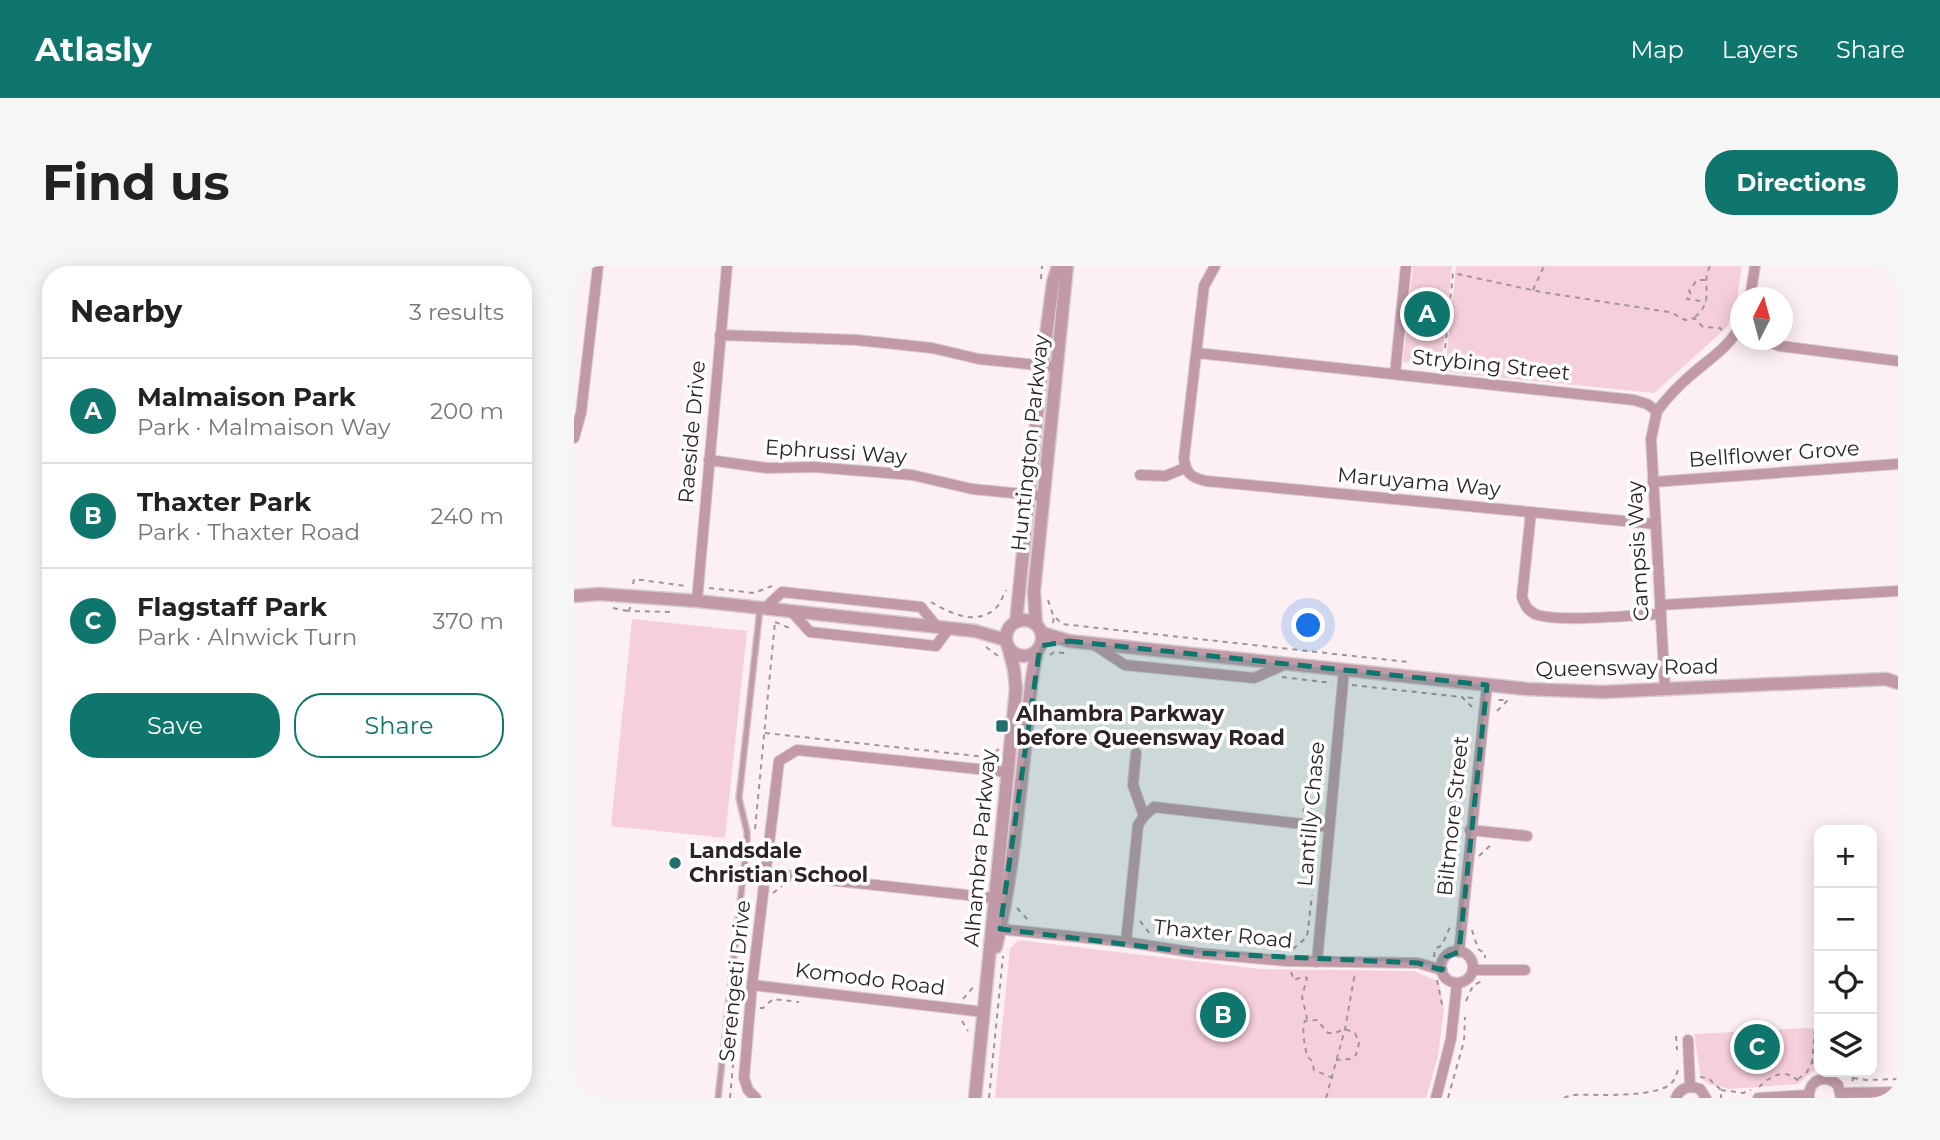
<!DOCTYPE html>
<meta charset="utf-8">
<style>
body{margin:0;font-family:Montserrat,sans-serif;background:#f6f6f6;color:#222}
.controls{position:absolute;right:21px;bottom:21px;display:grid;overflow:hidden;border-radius:14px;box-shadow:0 4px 18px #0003}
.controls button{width:63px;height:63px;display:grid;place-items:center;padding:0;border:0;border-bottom:2px solid #e0e0e0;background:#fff;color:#222;font:35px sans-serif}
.compass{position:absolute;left:1156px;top:21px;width:63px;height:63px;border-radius:50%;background:#fff;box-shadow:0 4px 18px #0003;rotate:6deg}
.you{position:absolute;left:735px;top:360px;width:24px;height:24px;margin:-18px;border:5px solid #fff;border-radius:50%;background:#1a73e8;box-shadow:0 0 0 10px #1a73e833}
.badge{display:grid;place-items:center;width:46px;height:46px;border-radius:50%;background:#0f766e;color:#fff;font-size:23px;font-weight:700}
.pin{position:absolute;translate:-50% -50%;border:4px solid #fff;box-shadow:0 2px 7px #0006}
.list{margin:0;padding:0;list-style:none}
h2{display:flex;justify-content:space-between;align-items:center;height:91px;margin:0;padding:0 28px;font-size:30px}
h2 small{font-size:23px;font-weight:400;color:#767676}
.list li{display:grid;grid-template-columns:46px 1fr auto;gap:21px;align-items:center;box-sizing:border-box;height:105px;padding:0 28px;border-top:2px solid #e0e0e0}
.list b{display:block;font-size:26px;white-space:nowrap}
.list p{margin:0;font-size:23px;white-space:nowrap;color:#767676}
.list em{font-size:23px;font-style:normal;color:#767676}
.actions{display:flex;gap:14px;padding:21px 28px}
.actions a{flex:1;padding:16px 0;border:2px solid #0f766e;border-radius:28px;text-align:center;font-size:24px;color:#0f766e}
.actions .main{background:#0f766e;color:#fff}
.icon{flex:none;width:38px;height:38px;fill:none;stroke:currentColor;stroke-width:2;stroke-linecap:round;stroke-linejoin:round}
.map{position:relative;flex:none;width:1324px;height:832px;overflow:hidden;border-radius:28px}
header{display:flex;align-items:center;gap:42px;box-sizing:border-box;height:98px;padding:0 35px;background:#0f766e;color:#fff}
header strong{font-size:33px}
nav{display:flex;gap:38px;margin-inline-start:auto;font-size:24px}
.intro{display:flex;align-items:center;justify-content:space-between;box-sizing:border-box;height:168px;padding:0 42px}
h1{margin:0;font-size:49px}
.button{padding:18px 32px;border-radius:28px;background:#0f766e;color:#fff;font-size:24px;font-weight:700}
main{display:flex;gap:42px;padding:0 42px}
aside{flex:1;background:#fff;border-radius:28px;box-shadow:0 4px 18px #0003}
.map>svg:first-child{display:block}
.green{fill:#f5cfdb}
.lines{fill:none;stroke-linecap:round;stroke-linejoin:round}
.service-casing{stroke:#d8cbcf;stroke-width:8}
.minor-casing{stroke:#d8cbcf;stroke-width:12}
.tertiary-casing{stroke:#d8cbcf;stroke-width:15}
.path{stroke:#a19598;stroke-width:2;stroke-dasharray:5 5;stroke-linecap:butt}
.service{stroke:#c29aa7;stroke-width:5}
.minor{stroke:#c29aa7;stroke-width:10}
.tertiary{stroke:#c29aa7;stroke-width:12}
.marked{fill:#0f766e;fill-opacity:0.2;stroke:#0f766e;stroke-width:5;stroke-dasharray:14 9;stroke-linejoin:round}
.poi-dot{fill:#236e6e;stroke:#fff;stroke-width:2.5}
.labels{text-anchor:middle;stroke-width:7;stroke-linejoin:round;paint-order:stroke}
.street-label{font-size:21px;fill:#2e2326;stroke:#fff}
.poi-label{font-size:21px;font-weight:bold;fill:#2e2326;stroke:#fff;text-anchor:start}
</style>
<header>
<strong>Atlasly</strong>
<nav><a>Map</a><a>Layers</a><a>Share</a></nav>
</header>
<div class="intro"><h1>Find us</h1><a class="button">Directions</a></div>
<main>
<aside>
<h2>Nearby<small>3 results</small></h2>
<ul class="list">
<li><span class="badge">A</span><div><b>Malmaison Park</b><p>Park · Malmaison Way</p></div><em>200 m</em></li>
<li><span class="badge">B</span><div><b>Thaxter Park</b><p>Park · Thaxter Road</p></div><em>240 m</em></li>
<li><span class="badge">C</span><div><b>Flagstaff Park</b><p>Park · Alnwick Turn</p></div><em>370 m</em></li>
</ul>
<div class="actions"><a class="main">Save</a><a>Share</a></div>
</aside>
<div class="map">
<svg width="1324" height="832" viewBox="0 0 1324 832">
<rect width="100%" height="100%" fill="#fdf0f4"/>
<g class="green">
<polygon points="839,0 878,0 867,101 829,96"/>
<polygon points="882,0 1168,0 1162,40 1153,61 1080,127 871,106"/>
<polygon points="58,353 173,365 151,572 37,560"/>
<polygon points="444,674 686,703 840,705 865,716 870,744 864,790 852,832 421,832 436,683"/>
<polygon points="1234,762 1243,763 1240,804 1224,818 1156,823 1134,818 1127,812 1120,768"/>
</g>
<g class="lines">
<g class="service-casing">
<polyline id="service" points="144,832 173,575 173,566 165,532 186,342"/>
</g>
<g class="minor-casing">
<g id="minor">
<path d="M641,0L630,20L610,192C611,207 618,212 632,215L1081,258"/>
<polyline points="1176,32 1181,0"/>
<polyline points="146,69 283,74 358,82 405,93 482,101"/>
<polyline points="1186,74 1206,80 1324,95"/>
<path d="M623,87L1060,134L1073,138L1083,145C1093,132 1104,120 1117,109C1134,94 1157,80 1167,58"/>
<polyline points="821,108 832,0"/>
<polyline points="1083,145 1077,173 1091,423"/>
<polyline points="0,172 7,147 24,0"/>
<polyline points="135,194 193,202 240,201 338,209 398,223 469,230"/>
<polyline points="566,209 591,210 611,202"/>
<polyline points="1079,216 1324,198"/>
<path d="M957,246L948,331C951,339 953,344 961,348C982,357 1060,349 1087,348"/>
<polyline points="123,335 153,0"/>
<polyline points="1086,339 1324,325"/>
<polyline points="190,343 208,326 347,341 363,361"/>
<polyline points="218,346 236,366 362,380 375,362"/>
<polyline points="519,378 551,399 680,412 712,398"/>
<polyline points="562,487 559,519 570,550"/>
<polyline points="896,564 953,570"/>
<polyline points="191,607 420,632"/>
<polyline points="426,663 552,676 623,687 712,695 844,697 868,704"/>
<polyline points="552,676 564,559 570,550 580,541 755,561"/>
<circle cx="883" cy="701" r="16"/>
<polyline points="885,686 913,419"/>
<polyline points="743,696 770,404"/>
<polyline points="899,704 951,704"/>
<polyline points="178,719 410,746"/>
<polyline points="1114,774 1116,820"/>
<polyline points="1267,827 1324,826"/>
<polyline points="182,832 174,824 170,812 178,719 205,495 223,484 432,506"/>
<polyline points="862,832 877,773 883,717"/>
<path d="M1102,832C1106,822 1115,819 1126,823L1132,832"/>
<polyline points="1184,832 1234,829"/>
<path d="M1235,832C1234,814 1251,807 1264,819L1267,832"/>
</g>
</g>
<g class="tertiary-casing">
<g id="tertiary">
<polyline points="0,330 25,328 123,335 401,365 432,374"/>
<circle cx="450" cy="372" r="18"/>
<polyline points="442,356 468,100 479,16 484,0"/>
<polyline points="462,358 460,325 493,0"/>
<polyline points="468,367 495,375 953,423 1028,426 1312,413 1324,417"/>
<path d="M422,681C438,613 444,543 452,474C455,443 456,413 464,383"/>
<polyline points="401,832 442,423 440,403 434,380"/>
</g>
</g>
<g class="path">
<polyline points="467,13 468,0"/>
<polyline points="1131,14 1123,14 1115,25 1117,28 1113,33 1132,36"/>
<polyline points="959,24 970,0"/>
<polyline points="1162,48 1166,33"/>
<path d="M1121,51C1142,33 1126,20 1136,0"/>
<path d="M869,102L879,7L967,26L1095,46C1106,49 1109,58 1120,52L1129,61L1146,62L1150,66"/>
<polyline points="59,318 60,313 112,320"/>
<polyline points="135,322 180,327 198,320"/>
<polyline points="474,334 479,349"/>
<path d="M357,336C376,347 401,360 421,343C426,339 429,330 432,324"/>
<polyline points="56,341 55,345 101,346"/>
<polyline points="39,342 54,345"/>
<polyline points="201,356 218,363"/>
<polyline points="479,357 480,350 488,358 834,396"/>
<polyline points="412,381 424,390"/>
<polyline points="476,389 480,386 490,387"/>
<polyline points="708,411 758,417"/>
<polyline points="778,419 887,431"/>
<polyline points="898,441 888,431 900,432"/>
<polyline points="923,445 934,434 923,434"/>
<polyline points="191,467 412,491"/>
<polyline points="413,492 425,483"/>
<polyline points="410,515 419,527"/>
<polyline points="729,546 730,543 734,544 746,534"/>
<polyline points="181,563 201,356"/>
<polyline points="736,569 743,578"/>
<polyline points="905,590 919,577"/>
<polyline points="401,619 402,613 410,607"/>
<polyline points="199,627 208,620"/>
<polyline points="400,642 408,650"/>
<polyline points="443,642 454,654"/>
<polyline points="566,655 577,669"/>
<polyline points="898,664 904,683 911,687 911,692"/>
<polyline points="719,683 733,671 738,629"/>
<polyline points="860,691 861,683 868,679 876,661"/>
<polyline points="717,706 720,714 728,711 733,712 728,731 733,752 730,757"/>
<polyline points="863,714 869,743"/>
<polyline points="389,733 401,719"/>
<path d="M892,735C898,722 897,719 909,715"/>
<polyline points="186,742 189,742 199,733 225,736"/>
<polyline points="388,755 394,765"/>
<polyline points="1241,763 1238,796 1245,799"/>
<polyline points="1102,770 1103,784"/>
<polyline points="1269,806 1279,812 1278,817"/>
<polyline points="1126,811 1134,812 1147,824 1147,832"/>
<path d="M759,812L740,804L738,795L733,790C731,781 727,762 731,755L743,754L754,767H761L771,763L781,767L785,777L782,789L776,793L762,794"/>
<polyline points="1279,812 1292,814 1324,813"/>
<polyline points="1224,813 1233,806 1238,796"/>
<path d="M1185,821C1199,808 1213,801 1227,818"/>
<polyline points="1147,824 1169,827 1177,824"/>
<polyline points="156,832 168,701"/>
<polyline points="415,832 429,690"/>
<polyline points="752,832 771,763 781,707"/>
<polyline points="874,832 890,775 891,751"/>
<path d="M990,832L997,829C1024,828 1067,832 1092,821C1100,817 1102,811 1104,803"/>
</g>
<use href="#service" class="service"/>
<use href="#minor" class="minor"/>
<use href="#tertiary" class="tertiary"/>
</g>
<path class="marked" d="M495,375L913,419L885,686L872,691L868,704L844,697L623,687L426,663L466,380Z"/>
<g class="poi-dot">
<rect x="421" y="453" width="14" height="14" rx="3.5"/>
<circle cx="101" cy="597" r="7"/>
</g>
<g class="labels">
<g class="street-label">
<text transform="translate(917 99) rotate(6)" y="7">Strybing Street</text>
<text transform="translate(118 166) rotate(-85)" y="7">Raeside Drive</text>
<text transform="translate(456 177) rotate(-84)" y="7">Huntington Parkway</text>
<text transform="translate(262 186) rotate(4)" y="7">Ephrussi Way</text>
<text transform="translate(1200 188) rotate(-4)" y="7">Bellflower Grove</text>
<text transform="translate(845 216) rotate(5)" y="7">Maruyama Way</text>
<text transform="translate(1064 285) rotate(-93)" y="7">Campsis Way</text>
<text transform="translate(1053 402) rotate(-1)" y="7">Queensway Road</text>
<text transform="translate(737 548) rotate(-85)" y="7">Lantilly Chase</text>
<text transform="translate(879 550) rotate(-84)" y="7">Biltmore Street</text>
<text transform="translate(406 582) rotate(-85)" y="7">Alhambra Parkway</text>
<text transform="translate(649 668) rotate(6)" y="7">Thaxter Road</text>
<text transform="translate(296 713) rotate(7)" y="7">Komodo Road</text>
<text transform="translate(161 715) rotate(-84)" y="7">Serengeti Drive</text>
</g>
<g class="poi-label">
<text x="442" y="455">Alhambra Parkway<tspan x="442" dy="24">before Queensway Road</tspan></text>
<text x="115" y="592">Landsdale<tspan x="115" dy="24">Christian School</tspan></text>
</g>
</g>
</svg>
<div class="controls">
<button>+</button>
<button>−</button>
<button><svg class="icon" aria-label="locate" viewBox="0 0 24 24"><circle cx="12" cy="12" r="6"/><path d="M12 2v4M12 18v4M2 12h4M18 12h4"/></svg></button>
<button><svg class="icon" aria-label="layers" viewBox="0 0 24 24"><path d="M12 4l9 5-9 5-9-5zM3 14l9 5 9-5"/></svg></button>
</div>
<svg class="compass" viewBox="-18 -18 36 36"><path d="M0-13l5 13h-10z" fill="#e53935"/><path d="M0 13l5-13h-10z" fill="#767676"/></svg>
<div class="you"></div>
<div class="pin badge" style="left:853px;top:48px">A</div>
<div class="pin badge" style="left:649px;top:749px">B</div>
<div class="pin badge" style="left:1183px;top:781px">C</div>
</div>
</main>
